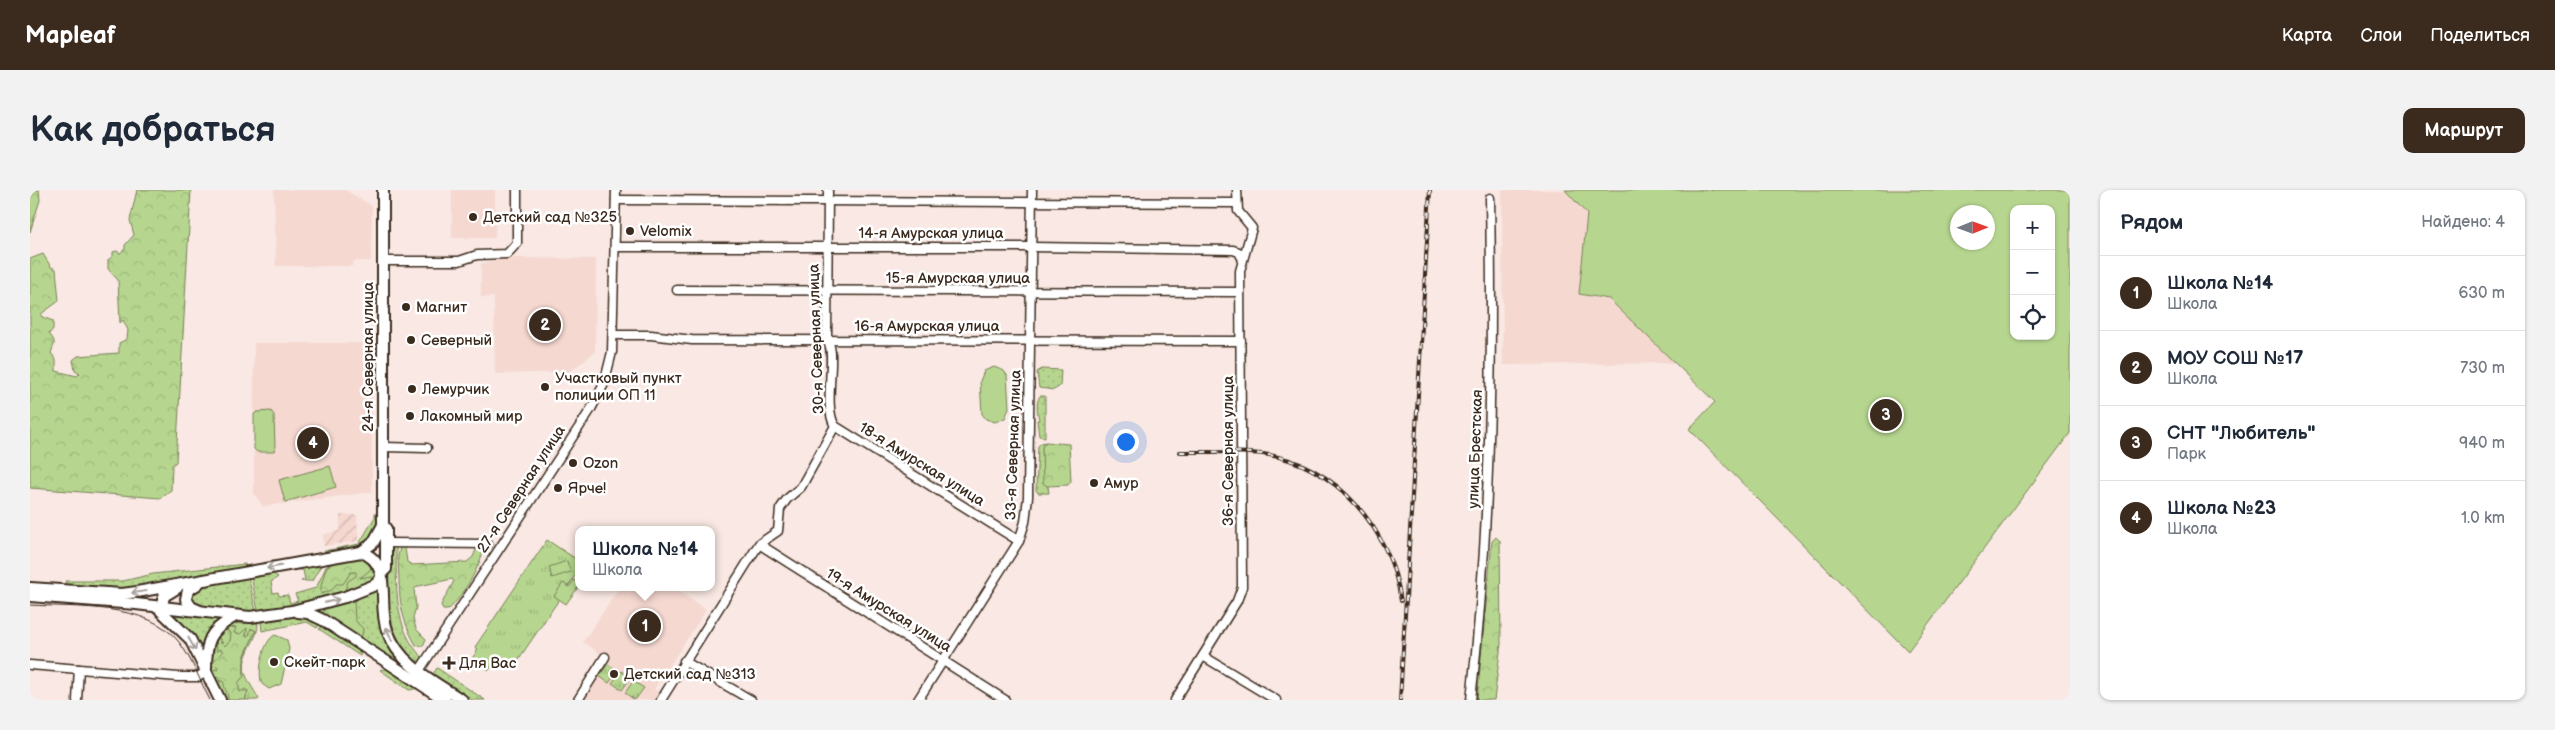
<!DOCTYPE html>
<html lang="ru">
<meta charset="utf-8">
<style>
body{margin:0;font-family:"Balsamiq Sans",sans-serif;background:#f2f2f3;color:#1f2937}
.controls{position:absolute;right:15px;top:15px;display:grid;overflow:hidden;border-radius:10px;box-shadow:0 1px 4px #0004}
.controls button{width:45px;height:45px;display:grid;place-items:center;padding:0;border:0;border-bottom:1px solid #e0e1e3;background:#fff;color:#1f2937;font:25px sans-serif}
.compass{position:absolute;left:1920px;top:15px;width:45px;height:45px;border-radius:50%;background:#fff;box-shadow:0 1px 4px #0004;rotate:89deg}
.you{position:absolute;left:1095px;top:251px;width:18px;height:18px;margin:-12px;border:4px solid #fff;border-radius:50%;background:#1a73e8;box-shadow:0 0 0 8px #1a73e833}
.badge{display:grid;place-items:center;width:32px;height:32px;border-radius:50%;background:#3b2a1e;color:#fff;font-size:16px;font-weight:700}
.pin{position:absolute;translate:-50% -50%;border:2px solid #fff;box-shadow:0 1px 5px #0006}
.popup{position:absolute;left:545px;top:336px;width:140px;height:65px;box-sizing:border-box;display:grid;place-content:center;border-radius:10px;background:#fff;filter:drop-shadow(0 1px 4px #0005);font-size:16px;white-space:nowrap;color:#747a83}
.popup b{font-size:19px;color:#1f2937}
.popup::after{content:'';position:absolute;left:50%;top:100%;margin-left:-10px;border:10px solid transparent;border-top-color:#fff}
.list{margin:0;padding:0;list-style:none}
h2{display:flex;justify-content:space-between;align-items:center;height:65px;margin:0;padding:0 20px;font-size:21px}
h2 small{font-size:16px;font-weight:400;color:#747a83}
.list li{display:grid;grid-template-columns:32px 1fr auto;gap:15px;align-items:center;box-sizing:border-box;height:75px;padding:0 20px;border-top:1px solid #e0e1e3}
.list b{display:block;font-size:19px;white-space:nowrap}
.list p{margin:0;font-size:16px;white-space:nowrap;color:#747a83}
.list em{font-size:16px;font-style:normal;color:#747a83}
.icon{flex:none;width:28px;height:28px;fill:none;stroke:currentColor;stroke-width:2;stroke-linecap:round;stroke-linejoin:round}
.map{position:relative;flex:none;width:2040px;height:510px;overflow:hidden;border-radius:10px}
header{display:flex;align-items:center;gap:30px;box-sizing:border-box;height:70px;padding:0 25px;background:#3b2a1e;color:#fff}
header strong{font-size:24px}
nav{display:flex;gap:28px;margin-inline-start:auto;font-size:18px}
.intro{display:flex;align-items:center;justify-content:space-between;box-sizing:border-box;height:120px;padding:0 30px}
h1{margin:0;font-size:35px}
.button{padding:12px 22px;border-radius:10px;background:#3b2a1e;color:#fff;font-size:18px;font-weight:700}
main{display:flex;gap:30px;padding:0 30px}
aside{flex:1;background:#fff;border-radius:10px;box-shadow:0 1px 4px #0004}
.map>svg:first-child{display:block}
.built{fill:#f5d8d0}
.industrial{fill:url(#industrial-furrows)}
.grass{fill:url(#grass-dots);stroke:#788056}
.forest{fill:url(#forest-crowns);stroke:#788056}
.park{fill:url(#park-tufts);stroke:#788056}
.garden{fill:#b6d68f;stroke:#788056;fill-rule:evenodd}
.lines{fill:none;stroke-linecap:round;stroke-linejoin:round}
.minor-casing{stroke:#3b2a1e;stroke-width:11}
.major-casing{stroke:#3b2a1e;stroke-width:14}
.minor{stroke:#fff;stroke-width:8}
.major{stroke:#fff;stroke-width:10}
.tram{stroke:#3b2a1e;stroke-width:1}
.rail-casing{stroke:#3b2a1e;stroke-width:4}
.rail{stroke:#fff;stroke-width:2;stroke-dasharray:5.5;stroke-linecap:butt}
.oneway{stroke:#a79f9a}
.poi-dot{fill:#3b2a1e;stroke:#fff;stroke-width:2}
.labels{text-anchor:middle;stroke-width:5;stroke-linejoin:round;paint-order:stroke}
.poi-label{font-size:15px;fill:#3b2a1e;stroke:#fff;text-anchor:start}
.street-label{font-size:15px;fill:#3b2a1e;stroke:#fff}
</style>
<header>
<strong>Mapleaf</strong>
<nav><a>Карта</a><a>Слои</a><a>Поделиться</a></nav>
</header>
<div class="intro"><h1>Как добраться</h1><a class="button">Маршрут</a></div>
<main>
<div class="map">
<svg width="2040" height="510" viewBox="0 0 2040 510">
<defs>
<pattern id="industrial-furrows" width="10" height="10" patternUnits="userSpaceOnUse" patternTransform="scale(1.25)"><rect width="10" height="10" fill="#f5d8d0"/><path d="M-1 1l2-2M0 10L10 0M9 11l2-2" fill="none" stroke="#d3bab2"/></pattern>
<pattern id="grass-dots" width="8" height="8" patternUnits="userSpaceOnUse" patternTransform="scale(1.25)"><rect width="8" height="8" fill="#b6d68f"/><path d="M2 2h.1M6 6h.1" fill="none" stroke="#9db87b" stroke-width="1.8" stroke-linecap="round"/></pattern>
<pattern id="forest-crowns" width="20" height="18" patternUnits="userSpaceOnUse" patternTransform="scale(1.25)"><rect width="20" height="18" fill="#b6d68f"/><path d="M2 6a3 3 0 1 1 6 0M12 15a3 3 0 1 1 6 0" fill="none" stroke="#9db87b"/></pattern>
<pattern id="park-tufts" width="24" height="20" patternUnits="userSpaceOnUse" patternTransform="scale(1.25)"><rect width="24" height="20" fill="#b6d68f"/><path d="M3 7l-1-3M5 7V3M7 7l1-3M15 17l-1-3M17 17v-4M19 17l1-3" fill="none" stroke="#9db87b"/></pattern>
</defs>
<rect width="100%" height="100%" fill="#f9e8e3"/>
<filter id="ink" filterUnits="userSpaceOnUse"><feTurbulence type="fractalNoise" baseFrequency=".02" numOctaves="2"/><feDisplacementMap in="SourceGraphic" scale="10" xChannelSelector="R" yChannelSelector="G"/><feConvolveMatrix kernelMatrix="1 2 1 2 8 2 1 2 1" color-interpolation-filters="sRGB"/></filter>
<g filter="url(#ink)">
<g class="built">
<polygon points="244,0 315,0 342,16 341,71 323,71 322,76 246,76"/>
<rect x="422" y="0" width="43" height="48"/>
<polygon points="1472,0 1535,0 1557,23 1549,104 1579,109 1647,173 1473,175"/>
<polygon points="474,68 566,69 565,162 539,182 465,184 464,107 451,107 451,74"/>
<polygon points="224,153 341,153 342,302 233,316 224,304"/>
<polygon points="590,397 643,397 676,420 624,499 632,506 629,510 550,510 578,469 553,452"/>
</g>
<polygon class="industrial" points="310,325 327,325 328,351 294,356 293,345 310,340"/>
<g class="grass">
<polygon points="1012,179 1031,180 1030,196 1024,200 1009,198 1007,182"/>
<path d="M1010,206H1015V247L1009,246L1007,230H1009C1008,224 1005,213 1010,206Z"/>
<polygon points="1016,252 1012,257 1019,303 1008,303 1006,300 1008,256 1011,253"/>
<polygon points="345,323 347,326 346,344 331,358 299,363 294,361 329,354 345,327"/>
<path d="M366,354C367,394 362,438 393,468L389,471C383,470 381,467 377,462C353,434 359,396 360,361V356Z"/>
<path d="M340,368L347,384L344,392L303,407L228,421L221,386C230,384 240,379 248,387L241,392L243,403L248,402L249,406L258,405L260,413L268,411L265,404L286,398L296,377L309,370Z"/>
<polygon points="293,372 282,391 271,391 275,390 273,380 269,380 271,376"/>
<polygon points="215,374 216,378 96,400 38,398 35,391 93,391 123,384"/>
<polygon points="218,386 226,421 168,417 158,408 165,398"/>
<polygon points="347,399 350,435 367,473 282,420 319,411"/>
<polygon points="134,422 192,429 173,465"/>
<polygon points="273,426 291,432 287,438 277,432 232,441 231,432"/>
<polygon points="294,435 331,460 330,466 289,439"/>
<polygon points="357,478 389,498 379,500 350,480"/>
<polygon points="407,478 455,510 442,510 403,484"/>
</g>
<g class="forest">
<polygon points="0,0 9,0 10,10 0,42"/>
<path d="M107,0H161L146,272L142,275L141,300L130,308L0,298V69L13,64L21,77L26,79L29,111L11,124L12,127L23,131V139L19,144C27,152 24,154 21,163L26,170V181L47,186L50,183L45,180L43,170L48,166L89,163V153L97,149L98,140L93,130L90,133L88,90L78,79V70L83,66V62L87,61L90,63L95,59V55L104,45L100,30Z"/>
<polygon points="1016,252 1039,254 1041,291 1038,295 1017,296 1013,293 1012,257"/>
<polygon points="1466,347 1470,351 1471,454 1464,510 1447,510 1462,351"/>
<path d="M372,357L375,358L377,372L382,375L437,372L443,367L447,357H454C451,375 432,408 418,420H413L411,415L424,391L422,389L389,396L384,399L386,417L383,428L386,439L396,449L393,456L386,455C367,422 370,403 368,366L370,358Z"/>
<path d="M334,366L342,375L340,380L330,388L341,386V390L325,399L315,400L318,391L326,386V382H321L313,394H306L302,400L291,404C289,396 295,386 296,377L309,370Z"/>
<polygon points="324,410 325,430 333,439 332,445 328,448 294,426 293,422 296,417"/>
<polygon points="203,436 209,442 217,438 220,441 220,438 226,441 214,467 214,486 210,491 213,501 218,501 215,510 198,510 189,487 186,488 183,481 188,477 183,472 189,462 186,462 186,448 189,447 191,454 198,438"/>
</g>
<g class="park">
<polygon points="517,350 549,371 549,380 482,479 467,469 459,480 442,469 448,459 445,457"/>
<path d="M228,433C229,448 214,461 214,477C214,486 224,500 229,509L227,510H215L218,501L215,499L210,502L208,493L214,486C212,469 219,456 226,441L221,438L219,445L216,446L217,438L210,444L204,443L206,437L198,438L197,441L201,443L200,451L195,456L189,448H186L187,462L190,459L193,461L183,472L188,477V480L185,479L183,481L186,488L189,486L190,492L194,491C193,499 199,503 198,510H193L180,481L183,447L200,434Z"/>
<polygon points="578,474 588,481 579,493 569,486"/>
<polygon points="591,481 601,488 592,500 582,493"/>
<polygon points="603,491 614,498 605,510 595,503"/>
</g>
<g class="garden">
<path d="M1535,0H2040V243L1878,461L1659,239L1685,212L1579,109L1549,104L1557,24ZM1984,19H2021V146H1984ZM1928,22H1958V52H1928Z"/>
<polygon points="964,177 974,181 977,185 979,218 975,228 965,232 956,229 952,224 950,191 954,181"/>
<polygon points="241,221 244,225 245,260 242,262 227,262 224,259 224,224 227,222"/>
<polygon points="300,276 306,297 255,312 249,290"/>
<polygon points="537,371 541,382 522,388 519,377"/>
<polygon points="544,390 549,393 549,396 536,414 524,406 533,393 539,397"/>
<path d="M245,445L257,450L259,459L251,494L239,499L232,494C227,483 233,450 245,445Z"/>
</g>
<g class="lines">
<g class="minor-casing">
<g id="minor">
<polyline points="586,10 1206,13"/>
<polyline points="586,57 1002,57 1203,60 1209,62 1212,68"/>
<polyline points="353,71 429,71 447,65 477,64 487,53 487,0"/>
<polyline points="647,100 1209,102"/>
<polyline points="584,145 621,145 662,150 1211,151"/>
<polyline points="805,236 989,351"/>
<polyline points="353,257 397,258"/>
<polyline points="356,353 458,354"/>
<polyline points="729,354 975,510"/>
<polyline points="1173,466 1246,510"/>
<polyline points="654,471 721,510"/>
<polyline points="0,475 148,487 168,487 176,482"/>
<polyline points="387,484 561,219 574,194 582,162 586,0"/>
<polyline points="47,510 49,479"/>
<polyline points="548,510 575,467"/>
<path d="M631,510L729,354L748,341L750,319L757,309L771,297L805,236C792,216 808,162 797,150L798,0"/>
<polyline points="888,510 989,351 995,332 998,307 1002,0"/>
<polyline points="1145,510 1207,411 1212,397 1210,81 1222,38 1208,21 1207,0"/>
<path d="M1441,510C1460,343 1463,176 1460,8"/>
</g>
</g>
<g class="major-casing">
<g id="major">
<polyline points="331,362 343,353 353,335"/>
<polyline points="352,382 356,379 356,339 353,335 353,0"/>
<polyline points="168,394 158,400 156,409 161,417 170,421"/>
<path d="M0,398L92,404L107,402L331,362C364,373 347,414 357,440C369,475 403,491 432,510"/>
<polyline points="147,398 134,406 131,421 160,449 190,510"/>
<polyline points="0,406 106,414 220,427 262,421 315,407 345,395 352,387"/>
<polyline points="268,422 278,423 293,430 415,510"/>
<path d="M176,479C176,451 179,441 204,427"/>
</g>
</g>
<use href="#minor" class="minor"/>
<use href="#major" class="major"/>
<path class="tram" d="M0,415C46,418 118,412 149,452C162,469 170,491 180,510"/>
<g class="rail-casing">
<g id="rail">
<path d="M1150,262C1177,262 1206,261 1233,264C1307,274 1361,340 1371,411"/>
<polyline points="1370,510 1400,0"/>
</g>
</g>
<use href="#rail" class="rail"/>
</g>
<defs><path id="oneway-shaft" d="M-6 0H5M1.5-3L5.5 0L1.5 3" fill="none" stroke-width="1.6" stroke-linecap="round" stroke-linejoin="round" transform="scale(1.25)"/></defs>
<g class="oneway">
<use href="#oneway-shaft" transform="translate(244 377) rotate(169)"/>
<use href="#oneway-shaft" transform="translate(109 402) rotate(172)"/>
<use href="#oneway-shaft" transform="translate(302 411) rotate(-14)"/>
<use href="#oneway-shaft" transform="translate(359 444) rotate(-113)"/>
<use href="#oneway-shaft" transform="translate(162 454) rotate(60)"/>
</g>
</g>
<g class="poi-dot">
<circle cx="443" cy="27" r="5"/>
<circle cx="600" cy="41" r="5"/>
<circle cx="376" cy="117" r="5"/>
<circle cx="381" cy="150" r="5"/>
<circle cx="515" cy="197" r="5"/>
<circle cx="382" cy="199" r="5"/>
<circle cx="380" cy="226" r="5"/>
<circle cx="543" cy="273" r="5"/>
<circle cx="1064" cy="293" r="5"/>
<circle cx="528" cy="298" r="5"/>
<circle cx="244" cy="472" r="5"/>
<path d="M416.5 465.5h5v5h5v5h-5v5h-5v-5h-5v-5h5z"/>
<circle cx="584" cy="484" r="5"/>
</g>
<g class="labels">
<g class="poi-label">
<text x="453" y="32">Детский сад №325</text>
<text x="610" y="46">Velomix</text>
<text x="386" y="122">Магнит</text>
<text x="391" y="155">Северный</text>
<text x="525" y="193">Участковый пункт<tspan x="525" dy="17">полиции ОП 11</tspan></text>
<text x="392" y="204">Лемурчик</text>
<text x="390" y="231">Лакомный мир</text>
<text x="553" y="278">Ozon</text>
<text x="1074" y="298">Амур</text>
<text x="538" y="303">Ярче!</text>
<text x="254" y="477">Скейт-парк</text>
<text x="429" y="478">Для Вас</text>
<text x="594" y="489">Детский сад №313</text>
</g>
<g class="street-label">
<text x="901" y="48">14-я Амурская улица</text>
<text x="928" y="93">15-я Амурская улица</text>
<text x="897" y="141">16-я Амурская улица</text>
<text transform="translate(786 149) rotate(-92)" y="5">30-я Северная улица</text>
<text transform="translate(338 167) rotate(-90)" y="5">24-я Северная улица</text>
<text transform="translate(983 255) rotate(-88)" y="5">33-я Северная улица</text>
<text transform="translate(1445 259) rotate(-88)" y="5">улица Брестская</text>
<text transform="translate(1198 261) rotate(-90)" y="5">36-я Северная улица</text>
<text transform="translate(892 274) rotate(32)" y="5">18-я Амурская улица</text>
<text transform="translate(491 299) rotate(-57)" y="5">27-я Северная улица</text>
<text transform="translate(859 420) rotate(32)" y="5">19-я Амурская улица</text>
</g>
</g>
</svg>
<div class="controls">
<button>+</button>
<button>−</button>
<button><svg class="icon" aria-label="locate" viewBox="0 0 24 24"><circle cx="12" cy="12" r="6"/><path d="M12 2v4M12 18v4M2 12h4M18 12h4"/></svg></button>
</div>
<svg class="compass" viewBox="-18 -18 36 36"><path d="M0-13l5 13h-10z" fill="#e53935"/><path d="M0 13l5-13h-10z" fill="#747a83"/></svg>
<div class="you"></div>
<div class="pin badge" style="left:615px;top:436px">1</div>
<div class="popup"><b>Школа №14</b>Школа</div>
<div class="pin badge" style="left:515px;top:135px">2</div>
<div class="pin badge" style="left:1856px;top:225px">3</div>
<div class="pin badge" style="left:283px;top:253px">4</div>
</div>
<aside>
<h2>Рядом<small>Найдено: 4</small></h2>
<ul class="list">
<li><span class="badge">1</span><div><b>Школа №14</b><p>Школа</p></div><em>630 m</em></li>
<li><span class="badge">2</span><div><b>МОУ СОШ №17</b><p>Школа</p></div><em>730 m</em></li>
<li><span class="badge">3</span><div><b>СНТ &quot;Любитель&quot;</b><p>Парк</p></div><em>940 m</em></li>
<li><span class="badge">4</span><div><b>Школа №23</b><p>Школа</p></div><em>1.0 km</em></li>
</ul>
</aside>
</main>
